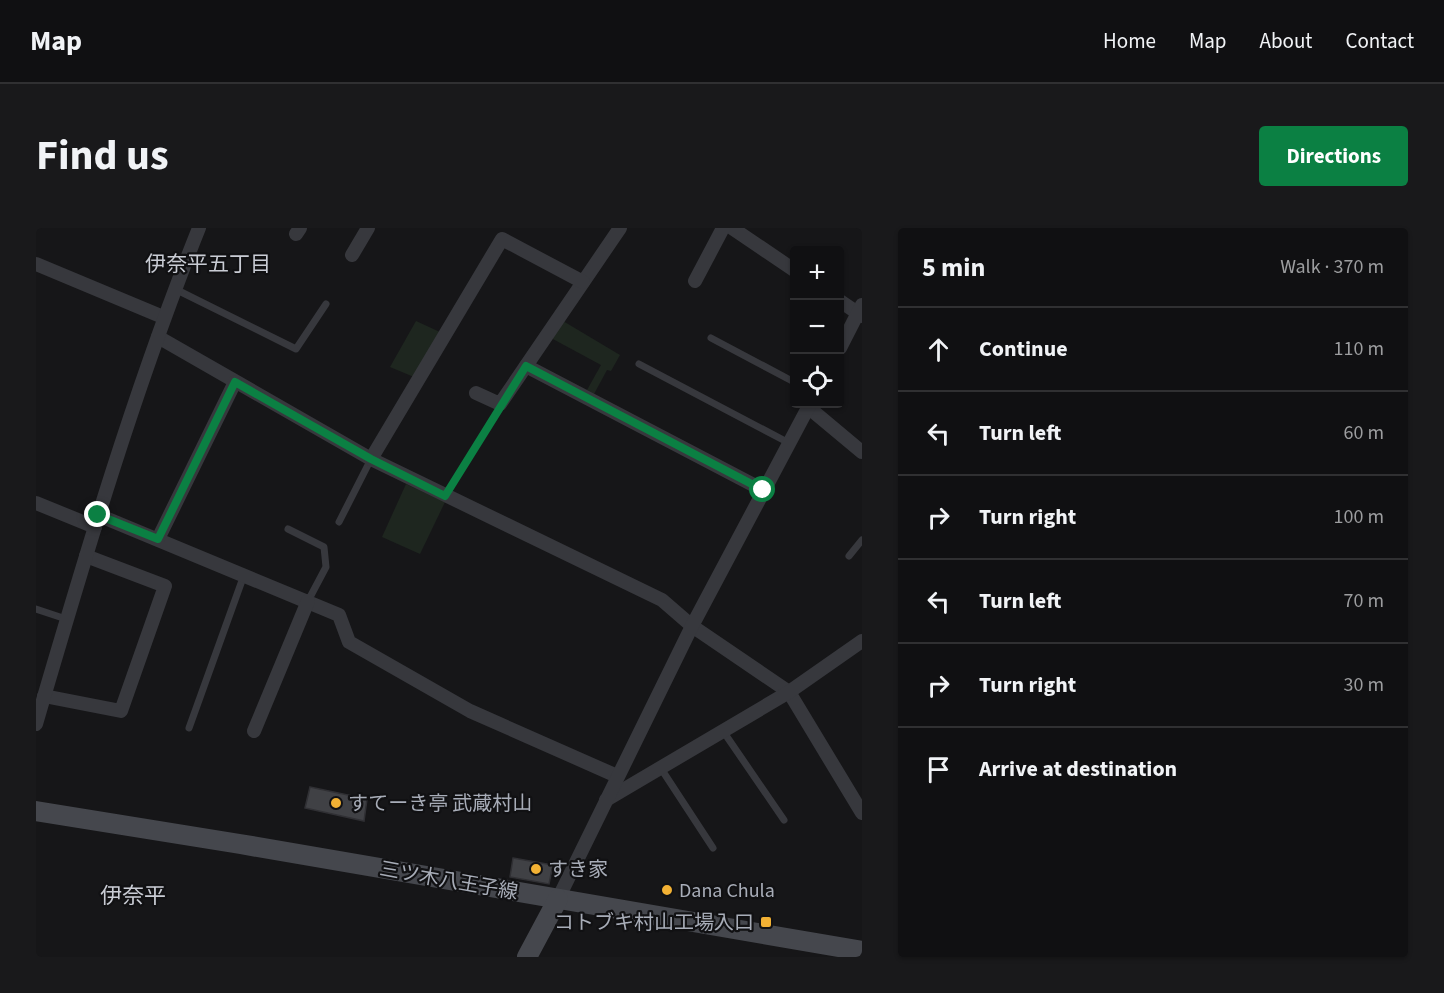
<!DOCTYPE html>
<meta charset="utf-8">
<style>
body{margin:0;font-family:"Source Sans 3","Noto Sans JP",sans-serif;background:#19191b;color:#f1f3f6}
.controls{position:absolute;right:18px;top:18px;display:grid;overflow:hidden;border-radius:6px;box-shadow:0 2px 4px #0004}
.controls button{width:54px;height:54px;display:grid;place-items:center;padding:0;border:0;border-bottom:2px solid #303032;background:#101012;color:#f1f3f6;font:30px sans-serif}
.stop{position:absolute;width:18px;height:18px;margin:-14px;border:4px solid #0b8043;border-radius:50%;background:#fff}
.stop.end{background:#0b8043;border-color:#fff;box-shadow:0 2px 6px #0008}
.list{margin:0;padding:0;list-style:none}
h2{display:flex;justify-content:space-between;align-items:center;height:78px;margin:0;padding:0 24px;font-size:26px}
h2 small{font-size:20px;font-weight:400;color:#9c9d9f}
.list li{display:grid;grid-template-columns:39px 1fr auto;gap:18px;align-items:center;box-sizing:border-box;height:84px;padding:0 24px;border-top:2px solid #303032}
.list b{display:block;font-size:22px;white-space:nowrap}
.list em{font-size:20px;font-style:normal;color:#9c9d9f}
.icon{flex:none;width:33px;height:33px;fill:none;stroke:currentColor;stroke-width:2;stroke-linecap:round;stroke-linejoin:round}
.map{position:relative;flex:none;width:826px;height:729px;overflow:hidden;border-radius:6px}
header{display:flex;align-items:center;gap:36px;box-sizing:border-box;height:84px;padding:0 30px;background:#101012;border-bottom:2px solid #303032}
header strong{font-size:28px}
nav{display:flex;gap:33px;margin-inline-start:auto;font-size:21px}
.intro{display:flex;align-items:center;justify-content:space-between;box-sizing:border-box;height:144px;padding:0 36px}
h1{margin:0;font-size:42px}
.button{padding:15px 27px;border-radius:6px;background:#0b8043;color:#fff;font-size:21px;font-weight:700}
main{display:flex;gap:36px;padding:0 36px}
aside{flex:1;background:#101012;border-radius:6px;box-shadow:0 2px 4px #0004}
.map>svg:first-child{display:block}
.green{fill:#1e261f}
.building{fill:#404145;stroke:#303034;stroke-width:1.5}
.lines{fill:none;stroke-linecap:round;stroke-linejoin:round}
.path{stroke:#3d3f44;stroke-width:3;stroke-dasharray:3 4.5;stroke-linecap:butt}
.lane{stroke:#37383d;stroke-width:7}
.street{stroke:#37383d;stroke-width:14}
.secondary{stroke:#45474d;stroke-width:20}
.route{stroke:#0b8043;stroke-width:8}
.poi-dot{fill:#f2b134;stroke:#111113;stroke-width:2}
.labels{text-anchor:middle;stroke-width:4.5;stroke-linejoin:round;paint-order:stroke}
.poi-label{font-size:20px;fill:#a8adb8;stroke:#111113;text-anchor:start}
.street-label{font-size:20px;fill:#a8adb8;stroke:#111113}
.neighbourhood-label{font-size:21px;fill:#c9ccd4;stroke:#111113}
.quarter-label{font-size:22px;fill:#c9ccd4;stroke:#111113}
</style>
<header>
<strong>Map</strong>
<nav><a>Home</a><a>Map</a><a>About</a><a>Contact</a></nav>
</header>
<div class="intro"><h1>Find us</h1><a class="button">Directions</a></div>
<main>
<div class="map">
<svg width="826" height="729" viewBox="0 0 826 729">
<rect width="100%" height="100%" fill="#161618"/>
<g class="green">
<polygon points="380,93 404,104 378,149 354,139"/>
<polygon points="527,93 584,127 575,143 571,142 558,166 551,162 565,137 515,110"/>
<polygon points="370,256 409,274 384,326 346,309"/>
</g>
<g class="building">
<polygon points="274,559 331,571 328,593 269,580"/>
<polygon points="477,630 517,637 513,656 474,649"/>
</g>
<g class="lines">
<polyline class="path" points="417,254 457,188"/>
<g class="lane">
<polyline points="139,61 260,121 290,76"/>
<polyline points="675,110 758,154"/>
<polyline points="603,136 753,215"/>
<polyline points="303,294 335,231"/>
<polyline points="252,301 288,319 290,339 272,373"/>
<polyline points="813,328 826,312"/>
<polyline points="0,381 30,391"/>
<polyline points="153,500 208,347"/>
<polyline points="687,503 748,592"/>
<polyline points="624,539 677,620"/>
</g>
<g class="street">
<polyline points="696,0 758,42"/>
<polyline points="260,6 264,0"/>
<polyline points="316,27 332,0"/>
<polyline points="0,36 127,89"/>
<polyline points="659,53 687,0"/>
<polyline points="804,73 826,88"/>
<polyline points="122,109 335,231 626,372 656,398 753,464 826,585"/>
<polyline points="804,120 826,77"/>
<polyline points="490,138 727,262"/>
<polyline points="440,165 464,176 584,0"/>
<polyline points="772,179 826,224"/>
<polyline points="335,231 466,11 547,54"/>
<polyline points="0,275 59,299"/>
<polyline points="62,287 303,387 313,414 434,483 581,548"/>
<polyline points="122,311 199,154"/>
<polyline points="8,468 85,483 129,358 50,328"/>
<path d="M0,496C49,329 98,162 163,0"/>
<polyline points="218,503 272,373"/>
<polyline points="570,572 753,464 826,413"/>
<polyline points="522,671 656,398 774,176"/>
</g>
<g class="secondary">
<polyline points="0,583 204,616 826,723"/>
<polyline points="491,729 522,671"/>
</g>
</g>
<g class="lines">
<polyline class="route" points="62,287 122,311 199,154 335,231 409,268 490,138 727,262"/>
</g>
<g class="poi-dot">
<circle cx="300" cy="575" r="6"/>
<circle cx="500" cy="641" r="6"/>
<circle cx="631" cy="662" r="6"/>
<rect x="724" y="688" width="12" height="12" rx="3"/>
</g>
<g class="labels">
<g class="poi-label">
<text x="312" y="582">すてーき亭 武蔵村山</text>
<text x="512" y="648">すき家</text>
<text x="643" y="669">Dana Chula</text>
<text x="718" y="701" text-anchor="end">コトブキ村山工場入口</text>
</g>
<g class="street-label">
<text transform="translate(413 652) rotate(10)" y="7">三ツ木八王子線</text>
</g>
<g class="neighbourhood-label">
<text x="172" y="43">伊奈平五丁目</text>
</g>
<g class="quarter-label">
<text x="97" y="675">伊奈平</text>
</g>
</g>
</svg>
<div class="controls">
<button>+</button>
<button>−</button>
<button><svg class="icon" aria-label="locate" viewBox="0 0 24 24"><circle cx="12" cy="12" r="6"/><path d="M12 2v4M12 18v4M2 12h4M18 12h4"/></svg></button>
</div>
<div class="stop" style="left:727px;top:262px"></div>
<div class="stop end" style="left:62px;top:287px"></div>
</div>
<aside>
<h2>5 min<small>Walk · 370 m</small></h2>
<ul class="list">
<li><svg class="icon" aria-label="ahead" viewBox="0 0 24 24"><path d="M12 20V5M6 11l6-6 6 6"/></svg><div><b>Continue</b></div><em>110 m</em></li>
<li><svg class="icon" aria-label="left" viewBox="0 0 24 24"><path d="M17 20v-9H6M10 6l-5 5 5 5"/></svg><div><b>Turn left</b></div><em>60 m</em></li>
<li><svg class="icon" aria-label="right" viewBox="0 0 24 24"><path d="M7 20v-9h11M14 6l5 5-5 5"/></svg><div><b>Turn right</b></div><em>100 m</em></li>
<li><svg class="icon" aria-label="left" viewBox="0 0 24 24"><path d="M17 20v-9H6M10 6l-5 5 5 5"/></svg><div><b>Turn left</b></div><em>70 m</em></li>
<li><svg class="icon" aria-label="right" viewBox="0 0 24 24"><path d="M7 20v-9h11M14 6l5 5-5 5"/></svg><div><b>Turn right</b></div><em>30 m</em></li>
<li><svg class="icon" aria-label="arrive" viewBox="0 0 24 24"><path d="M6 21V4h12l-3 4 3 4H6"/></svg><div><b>Arrive at destination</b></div></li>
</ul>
</aside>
</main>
